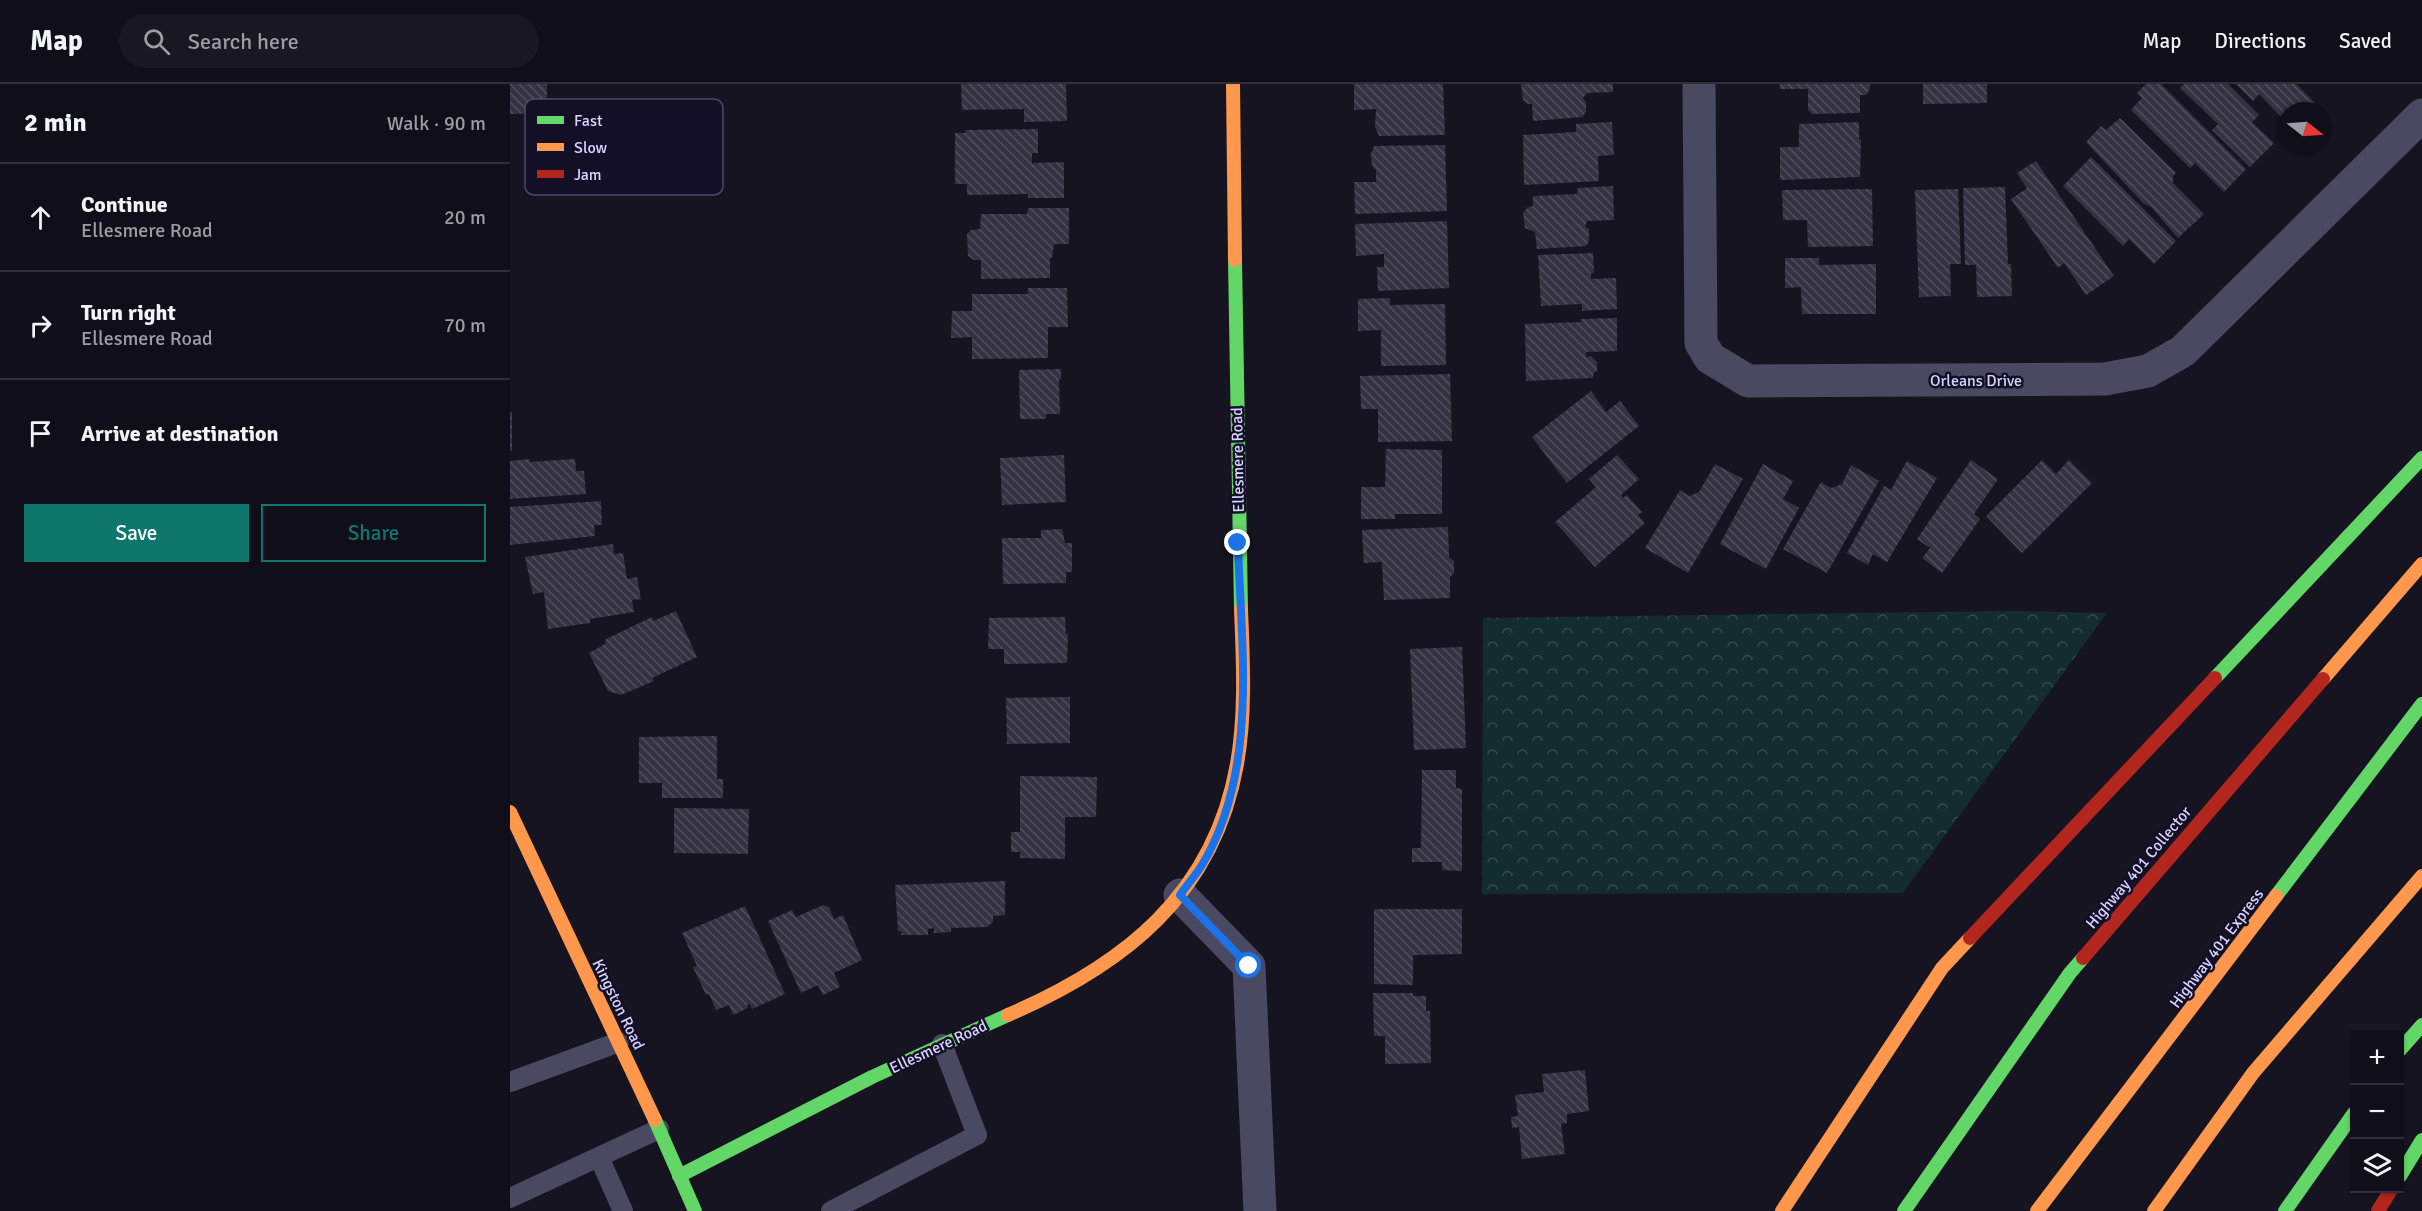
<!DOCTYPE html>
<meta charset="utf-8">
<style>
body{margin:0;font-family:Signika,sans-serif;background:#191822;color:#f1f3f6}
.controls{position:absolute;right:18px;bottom:18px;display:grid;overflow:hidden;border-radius:0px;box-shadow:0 2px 4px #0004}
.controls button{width:54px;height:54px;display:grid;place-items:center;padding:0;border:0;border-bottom:2px solid #302f38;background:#100f19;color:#f1f3f6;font:30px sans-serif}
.compass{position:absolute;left:1768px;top:18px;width:54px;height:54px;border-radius:50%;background:#100f19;box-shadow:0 2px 4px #0004;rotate:107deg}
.stop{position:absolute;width:18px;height:18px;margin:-14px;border:4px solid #1a73e8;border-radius:50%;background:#fff}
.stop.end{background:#1a73e8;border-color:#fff;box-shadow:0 2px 6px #0008}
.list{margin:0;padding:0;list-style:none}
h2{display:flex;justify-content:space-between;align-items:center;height:78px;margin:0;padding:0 24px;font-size:26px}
h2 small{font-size:20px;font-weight:400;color:#9c9ca2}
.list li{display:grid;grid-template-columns:39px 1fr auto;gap:18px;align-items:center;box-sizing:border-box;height:108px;padding:0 24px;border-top:2px solid #302f38}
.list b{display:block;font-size:22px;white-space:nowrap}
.list p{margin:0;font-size:20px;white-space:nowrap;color:#9c9ca2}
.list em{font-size:20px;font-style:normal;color:#9c9ca2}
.actions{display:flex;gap:12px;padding:18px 24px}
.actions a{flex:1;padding:14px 0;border:2px solid #0f766e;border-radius:0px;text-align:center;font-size:21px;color:#0f766e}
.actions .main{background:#0f766e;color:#fff}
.icon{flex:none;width:33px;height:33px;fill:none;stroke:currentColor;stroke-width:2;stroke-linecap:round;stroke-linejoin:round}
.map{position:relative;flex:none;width:1912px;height:1127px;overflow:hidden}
header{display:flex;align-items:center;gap:36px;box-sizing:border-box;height:84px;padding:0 30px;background:#100f19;border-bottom:2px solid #302f38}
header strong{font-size:28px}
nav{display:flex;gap:33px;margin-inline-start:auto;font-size:21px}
.search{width:420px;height:54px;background:#191822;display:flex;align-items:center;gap:15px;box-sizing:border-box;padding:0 21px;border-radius:33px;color:#9c9ca2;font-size:22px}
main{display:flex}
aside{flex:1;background:#100f19}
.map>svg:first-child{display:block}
.park{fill:url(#park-crowns)}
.building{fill:url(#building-back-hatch)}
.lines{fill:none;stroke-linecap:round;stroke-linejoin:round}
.lane{stroke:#4a4962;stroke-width:20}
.street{stroke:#4a4962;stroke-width:33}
.fast{stroke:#63d668;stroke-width:14}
.slow{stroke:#ff974d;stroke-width:14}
.jam{stroke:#b3261e;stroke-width:14}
.route{stroke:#1a73e8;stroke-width:8}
.labels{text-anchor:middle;stroke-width:5;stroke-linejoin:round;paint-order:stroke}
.street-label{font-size:16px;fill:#d9d4ff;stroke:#130f26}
.key{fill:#130f26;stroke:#4e4a67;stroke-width:1.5}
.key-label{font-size:16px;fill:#d9d4ff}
</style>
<header>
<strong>Map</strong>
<div class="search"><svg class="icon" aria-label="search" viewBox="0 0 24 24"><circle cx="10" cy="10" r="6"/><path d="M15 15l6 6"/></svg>Search here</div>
<nav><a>Map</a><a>Directions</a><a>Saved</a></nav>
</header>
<main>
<aside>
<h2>2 min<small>Walk · 90 m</small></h2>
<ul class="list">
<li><svg class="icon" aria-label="ahead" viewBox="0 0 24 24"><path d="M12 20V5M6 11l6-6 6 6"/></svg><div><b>Continue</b><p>Ellesmere Road</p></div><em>20 m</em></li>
<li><svg class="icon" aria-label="right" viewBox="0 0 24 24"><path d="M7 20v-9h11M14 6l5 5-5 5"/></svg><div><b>Turn right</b><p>Ellesmere Road</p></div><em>70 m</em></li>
<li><svg class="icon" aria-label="arrive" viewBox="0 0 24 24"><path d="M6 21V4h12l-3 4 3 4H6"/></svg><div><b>Arrive at destination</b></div></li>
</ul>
<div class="actions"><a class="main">Save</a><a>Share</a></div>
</aside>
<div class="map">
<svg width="1912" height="1127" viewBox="0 0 1912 1127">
<defs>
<pattern id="park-crowns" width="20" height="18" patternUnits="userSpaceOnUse" patternTransform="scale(1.5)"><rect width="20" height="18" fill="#132c2d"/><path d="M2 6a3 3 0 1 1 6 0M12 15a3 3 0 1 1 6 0" fill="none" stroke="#354a4c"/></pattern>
<pattern id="building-back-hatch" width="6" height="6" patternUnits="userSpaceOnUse" patternTransform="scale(1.5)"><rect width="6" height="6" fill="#343243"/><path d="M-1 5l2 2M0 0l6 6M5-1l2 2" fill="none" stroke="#514f5f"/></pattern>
</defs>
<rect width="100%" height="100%" fill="#161421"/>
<polygon class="park" points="1497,527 1597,529 1393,809 972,810 973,534"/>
<g class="building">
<polygon points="0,0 37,0 37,29 0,30"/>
<polygon points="451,0 556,0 557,37 514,38 514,25 452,26"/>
<polygon points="844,0 933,0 935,51 869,52 865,43 866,25 844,26"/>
<polygon points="1011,0 1103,0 1103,8 1077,9 1073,14 1076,18 1076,28 1072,33 1023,37 1022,20 1018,20 1013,16"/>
<polygon points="1270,0 1360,0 1360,5 1356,11 1350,11 1350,29 1302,30 1298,26 1298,5 1270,5"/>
<polygon points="1413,0 1477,0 1477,19 1413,20"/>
<polygon points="1636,0 1651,0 1736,85 1714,108 1685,79 1680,84 1621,26 1632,14 1627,9"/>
<polygon points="1674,0 1718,0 1749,31 1742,38 1764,59 1740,83 1702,46 1708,40 1670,4"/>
<polygon points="1726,0 1786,0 1805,19 1796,27 1777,27 1777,39 1749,10 1743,17"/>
<polygon points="1610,34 1666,89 1663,92 1663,99 1694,130 1668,154 1641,123 1634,120 1576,58 1591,42 1596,46"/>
<polygon points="1102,38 1104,71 1088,72 1089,97 1014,101 1013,51 1066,48 1066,40"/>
<polygon points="1349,38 1349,56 1351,55 1350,93 1270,96 1270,63 1289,63 1289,40"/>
<polygon points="528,45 528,69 522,69 522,79 554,78 554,114 518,114 518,110 457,111 457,100 445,100 445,49 456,49 455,46"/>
<polygon points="935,61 937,127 845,130 844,98 866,98 866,86 862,82 861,70 864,62"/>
<polygon points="1581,73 1666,157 1644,180 1619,155 1613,162 1553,102"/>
<polygon points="1526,77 1604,192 1576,211 1554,179 1548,184 1501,115 1517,104 1507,89"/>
<polygon points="1103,102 1104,136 1077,137 1075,143 1079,145 1079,157 1076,162 1027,165 1025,148 1015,144 1013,129 1018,123 1023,122 1023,112 1067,110 1068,104"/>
<polygon points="1495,103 1498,180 1501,180 1502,212 1467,213 1466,181 1455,181 1453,104"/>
<polygon points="1362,105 1363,162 1298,163 1297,136 1273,136 1272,106"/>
<polygon points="1448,105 1451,180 1440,180 1441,212 1409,213 1405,106"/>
<polygon points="518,124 559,124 559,160 544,160 542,174 540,175 540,194 471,195 471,176 464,176 458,172 457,150 461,146 470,145 471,130 517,130"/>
<polygon points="937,137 939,204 868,207 867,183 874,183 874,170 846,172 845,140"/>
<polygon points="1083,169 1084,189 1081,189 1081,195 1106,194 1107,225 1072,227 1072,220 1031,222 1028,171"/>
<polygon points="1275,174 1309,174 1309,181 1366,180 1366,230 1292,230 1291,203 1275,204"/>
<polygon points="518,204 557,204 558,243 538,243 538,274 462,275 462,253 441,254 442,227 462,227 462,210 518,210"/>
<polygon points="880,214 880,221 935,220 936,281 871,282 871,246 848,247 848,215"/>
<polygon points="1107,234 1107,267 1076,268 1076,273 1081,272 1087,278 1087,287 1083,290 1083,294 1016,297 1015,240 1071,238 1071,235"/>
<polygon points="551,285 551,296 549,295 550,330 536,330 536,335 510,335 509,286"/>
<polygon points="940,290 942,357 868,358 868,325 851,325 850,292"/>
<polygon points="1081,307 1096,328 1110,317 1129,342 1057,399 1022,353"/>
<rect x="0" y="328" width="2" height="39"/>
<polygon points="876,365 932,366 932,430 885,430 885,435 851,435 851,403 875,403"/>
<polygon points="554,371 556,418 492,421 490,374"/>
<polygon points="1107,371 1129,395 1111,411 1113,414 1117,411 1132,428 1128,431 1135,439 1085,483 1045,438 1086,403 1079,395"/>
<polygon points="20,375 19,378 65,375 66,387 74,387 76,410 0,415 0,377"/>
<polygon points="1461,376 1488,395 1464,430 1470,435 1432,489 1412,474 1420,464 1407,455"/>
<polygon points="1532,376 1546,390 1559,376 1582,399 1512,469 1476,432"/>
<polygon points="1397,377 1427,394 1377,478 1363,470 1358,481 1337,469 1374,402 1381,406"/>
<polygon points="1205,380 1233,395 1178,489 1135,464 1170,406 1179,412 1189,408"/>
<polygon points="1253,380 1283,397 1273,415 1289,424 1256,485 1210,460"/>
<polygon points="1341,381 1369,397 1317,489 1273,465 1311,398 1321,404 1332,400"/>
<polygon points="91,417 92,441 84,441 85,452 0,461 0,423"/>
<polygon points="938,443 939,473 944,477 944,489 940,493 940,514 874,516 872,478 854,479 852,446"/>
<polygon points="552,445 555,459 562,459 562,488 556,488 556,499 493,500 492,454 531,454 531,446"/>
<polygon points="103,460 104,470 113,469 117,495 127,493 131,515 122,516 124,528 80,535 80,539 38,545 34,508 23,510 15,473"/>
<polygon points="166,527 187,573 142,594 144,597 111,611 98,607 79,569 95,560 96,555 142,533 143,537"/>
<polygon points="555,533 556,550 558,550 557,579 494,580 494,565 478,565 479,534"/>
<polygon points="952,563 956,664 904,666 900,565"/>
<polygon points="560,613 560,659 497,660 496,614"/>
<polygon points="207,652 207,695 213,695 213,714 152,714 152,699 129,699 129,653"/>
<polygon points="912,686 946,686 946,704 952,705 952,787 932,786 932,778 902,778 902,764 911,764"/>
<polygon points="510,692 587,693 586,733 555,733 555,775 510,774 510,768 501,768 501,748 510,748"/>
<polygon points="164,724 239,725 238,770 164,769"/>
<polygon points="495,797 495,831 483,832 483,838 477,843 441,844 441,848 424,849 424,844 418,845 418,851 391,851 392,847 388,847 385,801"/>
<polygon points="313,821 319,823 324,835 333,831 352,876 324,889 330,903 313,911 308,901 291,909 258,837 282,826 286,833"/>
<polygon points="235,822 275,910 242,925 240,920 237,921 238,924 223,931 219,921 206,926 199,910 196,911 183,883 187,882 172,849"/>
<polygon points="864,825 952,825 952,870 903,871 903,901 864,900"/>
<polygon points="863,909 903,909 903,912 916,912 916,927 920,927 921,979 875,980 875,952 864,952"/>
<polygon points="1075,986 1079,1027 1057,1030 1057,1039 1051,1040 1055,1070 1012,1075 1009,1043 1002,1044 1001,1033 1008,1032 1005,1011 1034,1008 1032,990"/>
</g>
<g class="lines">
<g class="lane">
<polyline points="0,998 109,958"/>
<polyline points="89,1073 113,1127"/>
<polyline points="0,1114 149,1045"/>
<polyline points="321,1127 467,1051 432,960"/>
</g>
<g class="street">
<polyline points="1189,0 1191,259 1200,274 1238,297 1595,295 1638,287 1673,267 1912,31"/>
<polyline points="670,811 739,882 750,1127"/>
</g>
<g class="fast">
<polyline points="725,176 731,525"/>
<polyline points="1705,594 1912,374"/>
<polyline points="1766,812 1912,620"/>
<polyline points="1890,966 1912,941"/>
<polyline points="145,1036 185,1127"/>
<polyline points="169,1092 362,993 498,931"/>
<polyline points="1890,1092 1912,1056"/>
<polyline points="1394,1127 1560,889 1573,874"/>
<polyline points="1775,1127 1844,1029"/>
</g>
<g class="slow">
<polyline points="723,0 725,176"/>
<polyline points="1813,595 1912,480"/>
<polyline points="0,728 145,1036"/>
<path d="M498,931C614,881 704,811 727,680C736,629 733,576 731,525"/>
<polyline points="1272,1127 1432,884 1460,854"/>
<polyline points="1527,1127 1766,812"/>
<polyline points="1644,1127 1743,989 1912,792"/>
</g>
<g class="jam">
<polyline points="1460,854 1705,594"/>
<polyline points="1573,874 1813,595"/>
<polyline points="1868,1127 1882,1104"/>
</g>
</g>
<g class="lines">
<path class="route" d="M728,459C731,564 749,686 692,781C686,791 677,801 670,811L739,882"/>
</g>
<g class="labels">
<g class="street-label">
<text x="1466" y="302">Orleans Drive</text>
<text transform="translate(727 376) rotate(-91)" y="6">Ellesmere Road</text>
<text transform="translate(1628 783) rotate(-50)" y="6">Highway 401 Collector</text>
<text transform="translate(1706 864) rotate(-53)" y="6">Highway 401 Express</text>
<text transform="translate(109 920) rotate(64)" y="6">Kingston Road</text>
<text transform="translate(428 962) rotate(-25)" y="6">Ellesmere Road</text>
</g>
</g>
<rect x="15" y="15" width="198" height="96" rx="9" class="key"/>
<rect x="27" y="32" width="27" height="8" fill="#63d668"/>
<rect x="27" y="59" width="27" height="8" fill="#ff974d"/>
<rect x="27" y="86" width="27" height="8" fill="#b3261e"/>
<g class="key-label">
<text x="64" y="42">Fast</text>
<text x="64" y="69">Slow</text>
<text x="64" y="96">Jam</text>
</g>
</svg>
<div class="controls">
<button>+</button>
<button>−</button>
<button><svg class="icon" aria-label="layers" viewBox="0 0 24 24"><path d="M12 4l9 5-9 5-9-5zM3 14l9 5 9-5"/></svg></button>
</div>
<svg class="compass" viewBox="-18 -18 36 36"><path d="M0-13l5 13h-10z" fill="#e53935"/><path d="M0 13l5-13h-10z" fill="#9c9ca2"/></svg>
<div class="stop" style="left:739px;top:882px"></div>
<div class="stop end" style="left:728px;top:459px"></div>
</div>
</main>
